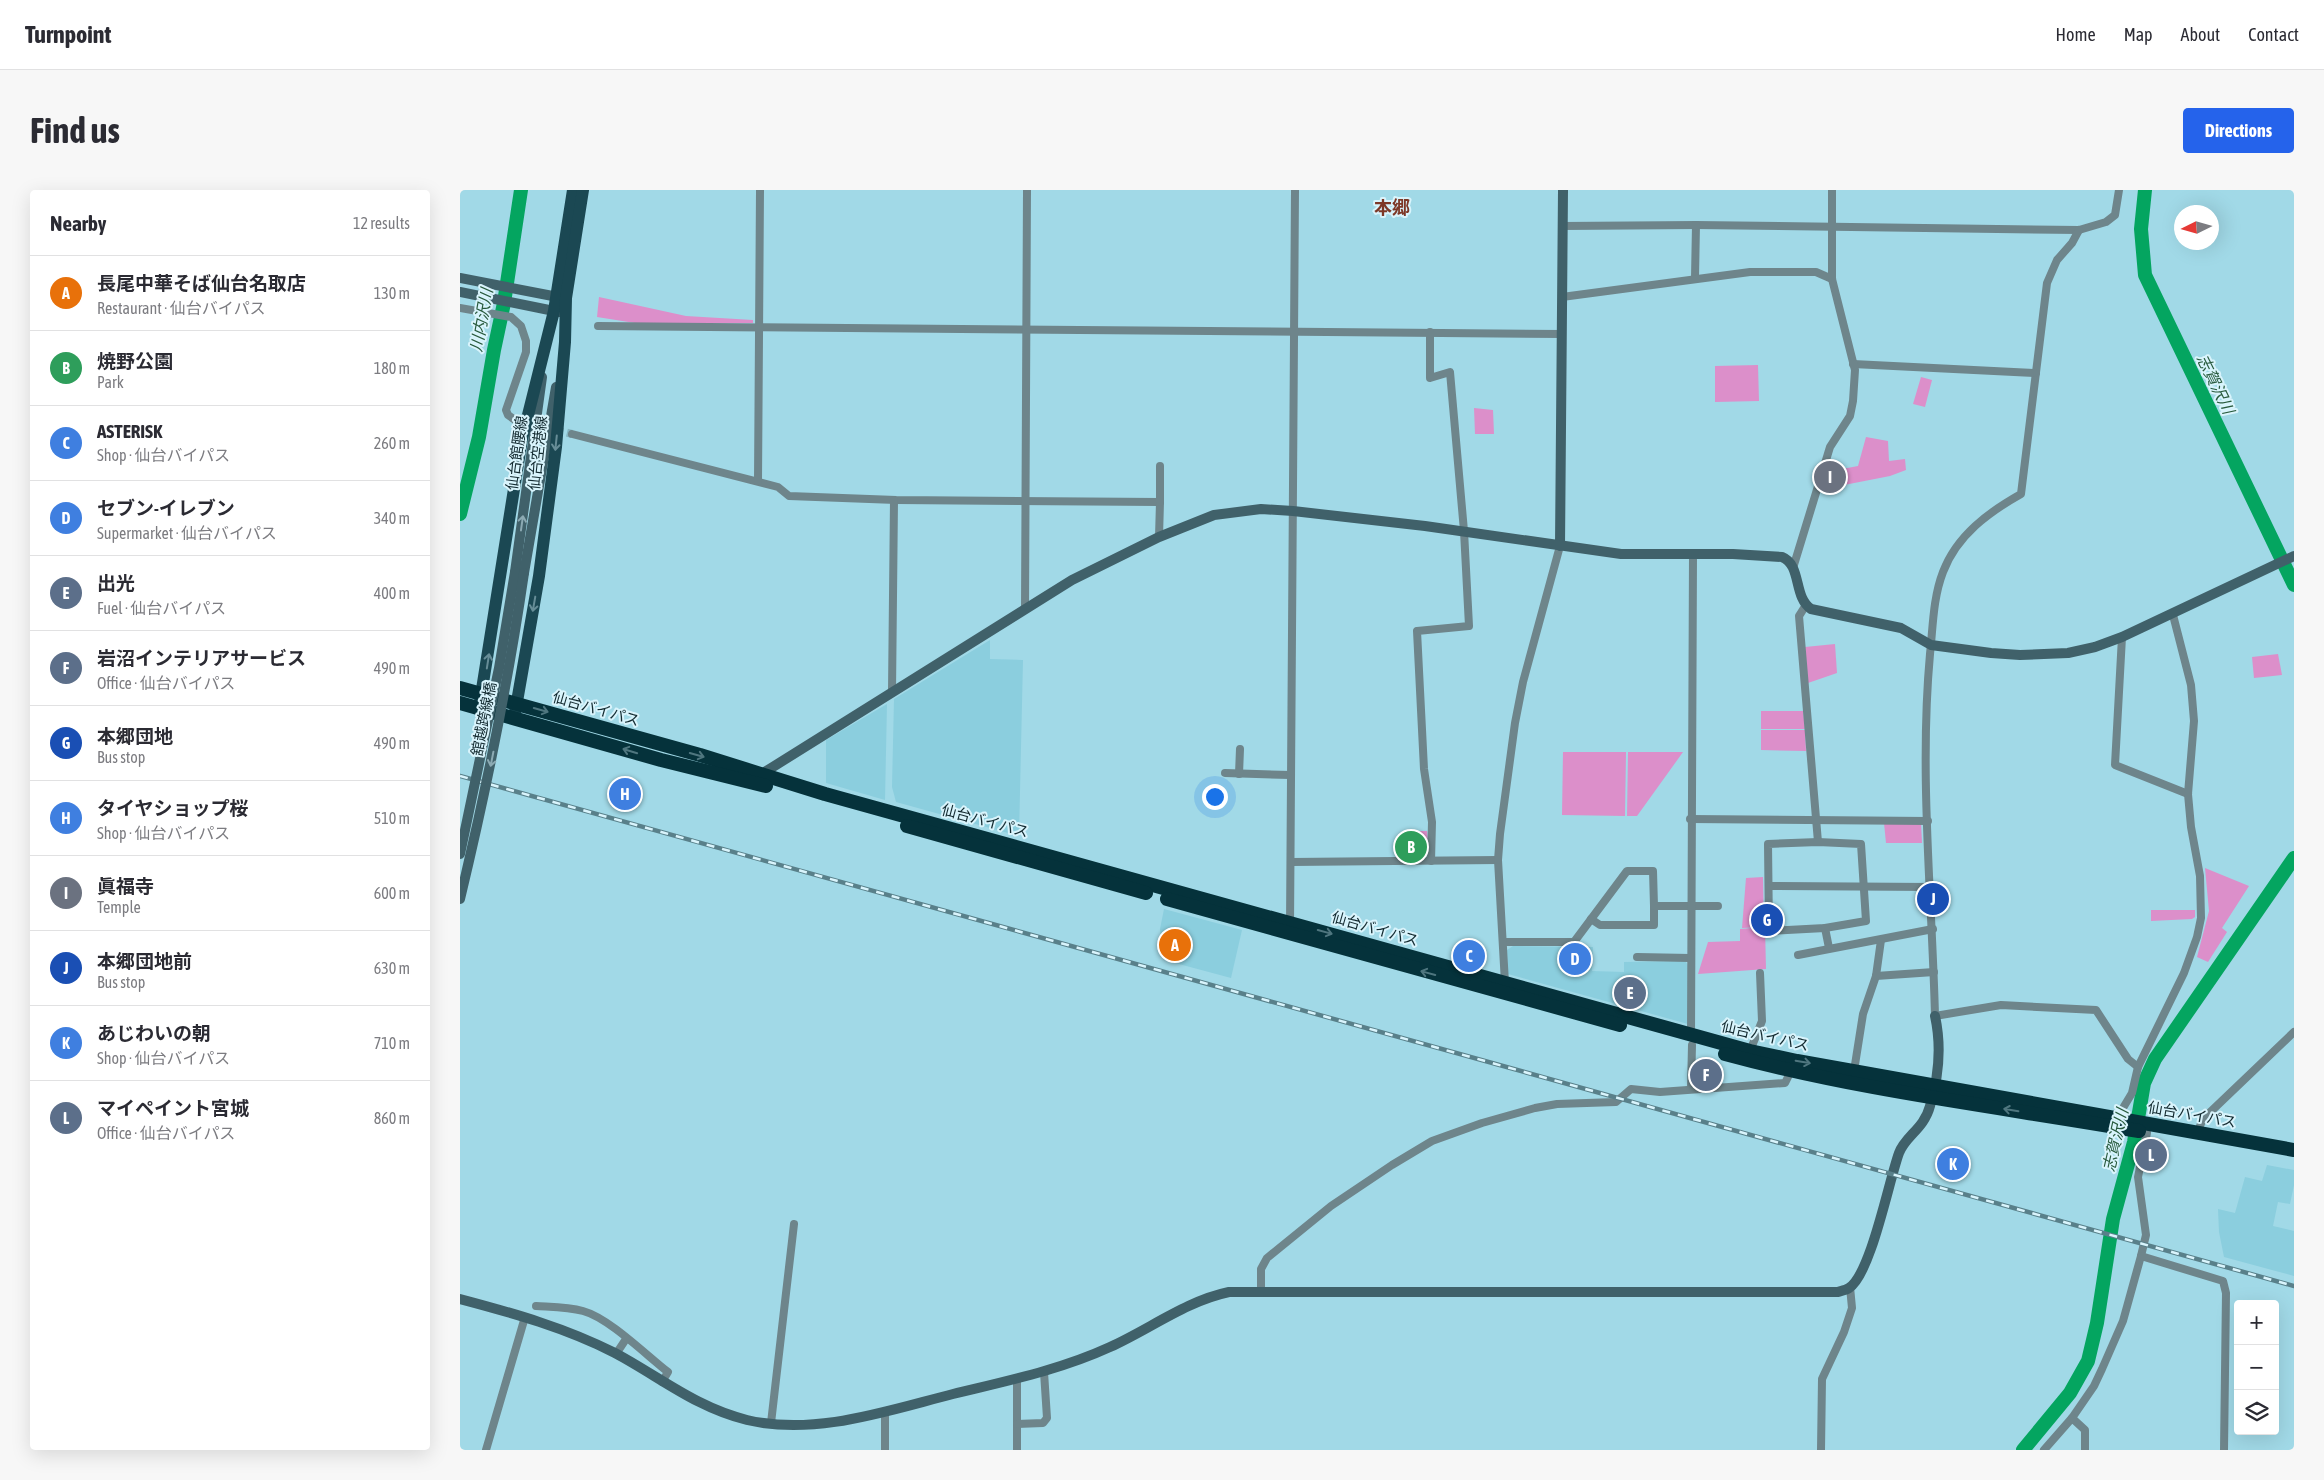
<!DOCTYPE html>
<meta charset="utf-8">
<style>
body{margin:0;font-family:"Asap Condensed","Noto Sans JP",sans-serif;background:#f7f7f7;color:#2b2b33}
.controls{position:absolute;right:15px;bottom:15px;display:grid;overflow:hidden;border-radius:5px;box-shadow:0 5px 20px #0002}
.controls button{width:45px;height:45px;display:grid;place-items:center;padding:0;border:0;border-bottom:1px solid #e1e1e2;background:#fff;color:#2b2b33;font:25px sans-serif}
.compass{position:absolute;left:1714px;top:15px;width:45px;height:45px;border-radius:50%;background:#fff;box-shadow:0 5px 20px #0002;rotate:265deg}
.you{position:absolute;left:754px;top:606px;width:18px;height:18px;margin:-12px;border:4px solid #fff;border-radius:50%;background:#1a73e8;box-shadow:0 0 0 8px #1a73e833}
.badge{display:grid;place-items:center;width:32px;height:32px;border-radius:50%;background:#2563eb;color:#fff;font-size:16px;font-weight:700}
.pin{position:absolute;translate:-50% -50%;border:2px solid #fff;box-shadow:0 1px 5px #0006}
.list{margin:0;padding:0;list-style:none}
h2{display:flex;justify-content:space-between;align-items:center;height:65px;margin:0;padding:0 20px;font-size:21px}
h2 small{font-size:16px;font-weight:400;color:#7c7c81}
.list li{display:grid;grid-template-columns:32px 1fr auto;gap:15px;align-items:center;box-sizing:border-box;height:75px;padding:0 20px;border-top:1px solid #e1e1e2}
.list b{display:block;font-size:19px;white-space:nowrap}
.list p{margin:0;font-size:16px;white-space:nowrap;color:#7c7c81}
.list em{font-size:16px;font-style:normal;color:#7c7c81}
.icon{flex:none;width:28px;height:28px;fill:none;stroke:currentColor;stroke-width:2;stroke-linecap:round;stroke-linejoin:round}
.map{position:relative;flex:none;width:1834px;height:1260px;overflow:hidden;border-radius:5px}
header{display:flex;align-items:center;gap:30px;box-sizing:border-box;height:70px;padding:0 25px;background:#fff;border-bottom:1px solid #e1e1e2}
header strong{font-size:24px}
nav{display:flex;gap:28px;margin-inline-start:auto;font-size:18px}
.intro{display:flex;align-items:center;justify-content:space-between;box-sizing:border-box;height:120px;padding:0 30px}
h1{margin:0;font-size:35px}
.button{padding:12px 22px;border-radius:5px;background:#2563eb;color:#fff;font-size:18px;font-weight:700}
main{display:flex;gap:30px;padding:0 30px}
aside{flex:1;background:#fff;border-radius:5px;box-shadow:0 5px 20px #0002}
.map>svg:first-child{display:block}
.built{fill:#8bcede}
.green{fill:#dc8fca}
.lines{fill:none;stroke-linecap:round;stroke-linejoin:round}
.river{stroke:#04a560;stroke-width:14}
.street-tunnel{stroke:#85b6c2;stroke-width:8;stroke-dasharray:8 4;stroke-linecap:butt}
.street{stroke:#6e858b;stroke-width:8}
.secondary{stroke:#40616a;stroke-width:10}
.primary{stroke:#1b4853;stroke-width:12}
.highway{stroke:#05323b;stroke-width:14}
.rail-casing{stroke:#59808a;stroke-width:4.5}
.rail{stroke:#d9f4fc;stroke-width:2.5;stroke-dasharray:8;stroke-linecap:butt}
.secondary-bridge{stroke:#40616a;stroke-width:10}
.oneway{stroke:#678d97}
.oneway2{stroke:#8caab3}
.oneway3{stroke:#4f767f}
.labels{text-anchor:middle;stroke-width:4;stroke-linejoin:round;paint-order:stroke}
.street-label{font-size:15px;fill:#132a30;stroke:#d9f4fc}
.water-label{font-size:16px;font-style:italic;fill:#285a3d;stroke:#d9f4fc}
.quarter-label{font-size:18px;font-weight:bold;fill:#7d3827;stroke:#d9f4fc}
</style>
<header>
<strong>Turnpoint</strong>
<nav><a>Home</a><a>Map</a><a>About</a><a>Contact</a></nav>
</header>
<div class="intro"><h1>Find us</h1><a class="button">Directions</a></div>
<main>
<aside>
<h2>Nearby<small>12 results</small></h2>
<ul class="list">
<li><span class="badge" style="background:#e8710a">A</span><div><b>長尾中華そば仙台名取店</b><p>Restaurant · 仙台バイパス</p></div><em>130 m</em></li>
<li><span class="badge" style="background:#2e9e5b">B</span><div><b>焼野公園</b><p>Park</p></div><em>180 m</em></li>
<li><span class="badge" style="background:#3f7fe0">C</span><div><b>ASTERISK</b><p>Shop · 仙台バイパス</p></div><em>260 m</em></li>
<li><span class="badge" style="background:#3f7fe0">D</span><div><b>セブン-イレブン</b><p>Supermarket · 仙台バイパス</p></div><em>340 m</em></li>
<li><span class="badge" style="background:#5c6f8a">E</span><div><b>出光</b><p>Fuel · 仙台バイパス</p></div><em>400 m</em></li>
<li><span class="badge" style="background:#5c6f8a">F</span><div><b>岩沼インテリアサービス</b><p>Office · 仙台バイパス</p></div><em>490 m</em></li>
<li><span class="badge" style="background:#1a4fb4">G</span><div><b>本郷団地</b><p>Bus stop</p></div><em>490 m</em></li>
<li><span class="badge" style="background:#3f7fe0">H</span><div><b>タイヤショップ桜</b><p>Shop · 仙台バイパス</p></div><em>510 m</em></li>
<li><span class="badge" style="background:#6b7280">I</span><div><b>眞福寺</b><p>Temple</p></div><em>600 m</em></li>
<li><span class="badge" style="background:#1a4fb4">J</span><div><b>本郷団地前</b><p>Bus stop</p></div><em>630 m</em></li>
<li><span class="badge" style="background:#3f7fe0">K</span><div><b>あじわいの朝</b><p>Shop · 仙台バイパス</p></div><em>710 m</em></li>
<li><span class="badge" style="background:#5c6f8a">L</span><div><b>マイペイント宮城</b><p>Office · 仙台バイパス</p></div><em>860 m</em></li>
</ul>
</aside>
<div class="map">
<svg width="1834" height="1260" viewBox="0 0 1834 1260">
<rect width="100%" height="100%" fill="#a1d9e7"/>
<g class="built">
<polygon points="530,450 530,469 563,470 559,646 436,612 432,597 434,509"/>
<polygon points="427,514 425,610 366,593 366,550"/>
<polygon points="704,719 782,740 771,788 704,770 700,739"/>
<polygon points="1053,756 1133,757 1132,781 1164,782 1164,772 1225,771 1228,775 1228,834 1048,784 1047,760"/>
<polygon points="1807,975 1834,980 1834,995 1830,1014 1818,1012 1813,1036 1834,1041 1834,1086 1764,1067 1759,1042 1758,1019 1775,1023 1785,987 1802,991"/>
</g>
<g class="green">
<polygon points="139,107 226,126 293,130 293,133 175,133 137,127"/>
<polygon points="1298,175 1299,211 1255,212 1255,176"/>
<polygon points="1461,187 1472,190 1465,217 1453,214"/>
<polygon points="1014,218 1033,220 1034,244 1015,244"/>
<polygon points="1406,247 1428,251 1429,271 1445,269 1446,280 1430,286 1379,296 1378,291 1382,291 1382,279 1398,276"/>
<polygon points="1375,454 1377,483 1348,493 1345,457"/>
<polygon points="1818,464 1822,485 1794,488 1792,467"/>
<polygon points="1301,521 1343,521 1345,539 1301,539"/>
<polygon points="1301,540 1345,540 1346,561 1301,560"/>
<polygon points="1103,562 1166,562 1165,626 1102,625"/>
<polygon points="1168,562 1223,562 1177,626 1167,626"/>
<polygon points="1424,633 1461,633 1462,653 1426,653"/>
<polygon points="961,641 967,641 969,662 966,665 935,665 934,652"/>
<polygon points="1745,678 1789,696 1762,738 1767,742 1748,772 1737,767 1749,721"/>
<polygon points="1303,687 1304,737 1282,738 1286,688"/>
<polygon points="1691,720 1735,720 1735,727 1732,729 1691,731"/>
<polygon points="1305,737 1306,779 1238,784 1248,752 1280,751 1280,739"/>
</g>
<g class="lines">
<g class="river">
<polyline points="1685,0 1681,39 1685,85 1834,395"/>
<polyline points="0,324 19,247 34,160 44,113 61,0"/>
<polyline points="1563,1260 1610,1203 1628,1171 1637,1133 1653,1029 1674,952 1684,893 1695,869 1834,668"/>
</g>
<polyline class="street-tunnel" points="72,234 112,244"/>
<g class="street">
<polyline points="1102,36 1236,35 1619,40 1646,32 1655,25 1659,0"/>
<path d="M1619,40L1612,53L1597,70L1587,93L1561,304C1529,322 1497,345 1483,382C1473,408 1473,436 1470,464C1459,584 1472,706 1475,826L1541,815L1636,820L1668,869L1678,877"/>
<polyline points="1235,88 1236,35"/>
<polyline points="1102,107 1290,82 1356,82 1372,89"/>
<polyline points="0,118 51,127 61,136 66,151 66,162 46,220 48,225 55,230"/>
<polyline points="138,136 1102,144"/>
<polyline points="970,142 970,188 990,182 1004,341 1009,436 957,441 964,579 972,632 971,671"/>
<polyline points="1393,174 1576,183"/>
<polyline points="112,244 318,297 329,306 436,310 700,312 699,347"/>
<polyline points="700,276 700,312"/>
<polyline points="298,291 300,0"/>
<polyline points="1333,378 1370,257 1390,226 1393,211 1395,180 1372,89 1372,0"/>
<polyline points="1346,415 1339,426 1358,652"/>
<polyline points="565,419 567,0"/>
<polyline points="1662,447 1655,575 1728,604"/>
<polyline points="432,502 434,310"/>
<polyline points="765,583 830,585"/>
<polyline points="779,584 780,559"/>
<polyline points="1230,629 1468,631"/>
<polygon points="1358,652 1401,654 1406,731 1365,738 1309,741 1308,654"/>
<polyline points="831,672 1038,670"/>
<polyline points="1309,696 1471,697"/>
<polyline points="1131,729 1140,735 1194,735 1194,716"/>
<polyline points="830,737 835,0"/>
<polyline points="1365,738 1369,758"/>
<polyline points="1043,752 1114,752 1167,681 1193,681 1194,716 1258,716"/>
<polyline points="1338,765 1473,739"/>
<polyline points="1177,767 1230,768"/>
<polyline points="1416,786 1474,782"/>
<polyline points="1045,793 1038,670 1040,644 1055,533 1063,492 1100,356"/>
<polyline points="1231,845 1233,364"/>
<polyline points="1290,861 1302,831 1300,783"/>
<polyline points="1394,881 1403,824 1416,786 1421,750"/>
<polyline points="1231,899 1232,855"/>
<polyline points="1657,928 1672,903 1678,877 1724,783 1737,747 1741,728 1740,686 1731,637 1728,604 1734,531 1731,495 1713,425"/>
<polyline points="1737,943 1743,929 1834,842"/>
<polyline points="1681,1066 1686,1045 1678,987 1687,943"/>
<polyline points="801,1101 801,1079 807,1068 871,1016 932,975 972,951 1022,933 1075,918 1097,914 1156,912 1171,899 1200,902 1325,893 1331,881"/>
<path d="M76,1116C91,1117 108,1117 123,1121C149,1128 186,1165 208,1182L202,1192"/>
<polyline points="156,1164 166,1149"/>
<polyline points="557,1189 557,1260"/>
<polyline points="425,1221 425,1260"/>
<polyline points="1612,1228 1634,1196 1642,1179 1663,1131 1681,1066 1763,1091 1766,1103 1764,1260"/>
<polyline points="311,1233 334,1034"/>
<polyline points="557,1234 583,1233 587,1228 584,1182"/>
<polyline points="26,1260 65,1127"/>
<polyline points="1361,1260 1362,1189 1384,1142 1392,1118 1390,1097"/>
<polyline points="1584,1260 1612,1228 1625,1240 1625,1260"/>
</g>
<g class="secondary">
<polyline points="0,88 103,108"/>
<polyline points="0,102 99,122"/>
<polyline points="1100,356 1103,0"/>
<polyline points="55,382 82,187"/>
<polyline points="64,383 96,197"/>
<path d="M300,585L612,390L699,347L754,325L801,319L833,321L965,336L1161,364H1273L1322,367C1342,375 1333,407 1351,419L1441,438L1471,455L1531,463L1560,465L1608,463L1635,457L1662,447L1834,366"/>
<path d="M0,1109C53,1123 106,1138 155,1163C200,1187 235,1217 287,1230C355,1246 426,1221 493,1204C546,1191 600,1180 650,1157C690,1139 726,1111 769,1102H1378C1381,1101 1386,1100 1389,1098C1411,1084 1429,990 1439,963C1445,946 1464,939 1470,916C1479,886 1482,858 1475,826"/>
</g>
<g class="primary">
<polyline points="19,518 62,249 94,121 113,0"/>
<polyline points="55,523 79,386 96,257 105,152 106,108 123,0"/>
</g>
<g class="highway">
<polyline points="0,498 240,565 365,604 1290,861 1337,871 1834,960"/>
<polyline points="0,513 201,570 306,596"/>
<polyline points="447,636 686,703"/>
<polyline points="707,709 1160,835"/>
<path d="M1265,864C1401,901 1541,917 1679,941"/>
</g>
<g class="rail-casing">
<polyline id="rail" points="0,586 1834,1096"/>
</g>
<use href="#rail" class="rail"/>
<g class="secondary-bridge">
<polyline points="0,664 39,478 55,382"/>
<path d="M0,709C26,601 48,493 64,383"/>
</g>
</g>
<defs><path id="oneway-shaft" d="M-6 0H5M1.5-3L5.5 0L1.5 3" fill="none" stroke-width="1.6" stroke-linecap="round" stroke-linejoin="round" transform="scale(1.25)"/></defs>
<g class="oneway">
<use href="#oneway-shaft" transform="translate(96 253) rotate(96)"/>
<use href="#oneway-shaft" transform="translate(74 414) rotate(100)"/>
<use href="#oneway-shaft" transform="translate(28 471) rotate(-81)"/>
</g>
<g class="oneway2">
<use href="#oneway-shaft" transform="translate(62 333) rotate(-82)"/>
<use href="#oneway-shaft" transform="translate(32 569) rotate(101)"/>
</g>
<g class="oneway3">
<use href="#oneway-shaft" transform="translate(81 520) rotate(16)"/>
<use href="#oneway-shaft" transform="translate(170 561) rotate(-163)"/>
<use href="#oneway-shaft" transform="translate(237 565) rotate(16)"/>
<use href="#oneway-shaft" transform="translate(865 742) rotate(15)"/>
<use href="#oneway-shaft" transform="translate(968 783) rotate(-165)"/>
<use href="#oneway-shaft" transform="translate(1343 872) rotate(10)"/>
<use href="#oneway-shaft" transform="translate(1551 920) rotate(-171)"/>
</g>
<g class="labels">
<g class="street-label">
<text transform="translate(57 263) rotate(-82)" y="5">仙台館腰線</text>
<text transform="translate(78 263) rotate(-84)" y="5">仙台空港線</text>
<text transform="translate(136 519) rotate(16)" y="5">仙台バイパス</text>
<text transform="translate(24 529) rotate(-79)" y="5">舘越跨線橋</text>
<text transform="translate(525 631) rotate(15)" y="5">仙台バイパス</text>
<text transform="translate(915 739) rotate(16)" y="5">仙台バイパス</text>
<text transform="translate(1305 846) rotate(13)" y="5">仙台バイパス</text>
<text transform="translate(1732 925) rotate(10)" y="5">仙台バイパス</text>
</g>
<g class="water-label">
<text transform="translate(21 130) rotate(-80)" y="6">川内沢川</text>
<text transform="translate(1756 194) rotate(64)" y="6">志賀沢川</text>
<text transform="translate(1655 950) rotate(-77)" y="6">志賀沢川</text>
</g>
<g class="quarter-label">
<text x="932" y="24">本郷</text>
</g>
</g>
</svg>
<div class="controls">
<button>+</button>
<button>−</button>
<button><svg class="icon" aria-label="layers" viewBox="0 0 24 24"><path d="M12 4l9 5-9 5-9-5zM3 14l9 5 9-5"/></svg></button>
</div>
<svg class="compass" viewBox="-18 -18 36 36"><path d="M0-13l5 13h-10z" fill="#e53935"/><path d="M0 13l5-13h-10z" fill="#7c7c81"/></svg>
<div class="you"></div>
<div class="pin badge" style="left:715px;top:755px;background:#e8710a">A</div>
<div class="pin badge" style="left:951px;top:657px;background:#2e9e5b">B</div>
<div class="pin badge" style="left:1009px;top:766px;background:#3f7fe0">C</div>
<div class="pin badge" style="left:1115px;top:769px;background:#3f7fe0">D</div>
<div class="pin badge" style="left:1170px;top:803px;background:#5c6f8a">E</div>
<div class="pin badge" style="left:1246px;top:885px;background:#5c6f8a">F</div>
<div class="pin badge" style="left:1307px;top:730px;background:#1a4fb4">G</div>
<div class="pin badge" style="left:165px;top:604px;background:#3f7fe0">H</div>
<div class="pin badge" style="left:1370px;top:287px;background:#6b7280">I</div>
<div class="pin badge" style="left:1473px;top:709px;background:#1a4fb4">J</div>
<div class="pin badge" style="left:1493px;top:974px;background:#3f7fe0">K</div>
<div class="pin badge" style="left:1691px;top:965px;background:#5c6f8a">L</div>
</div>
</main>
